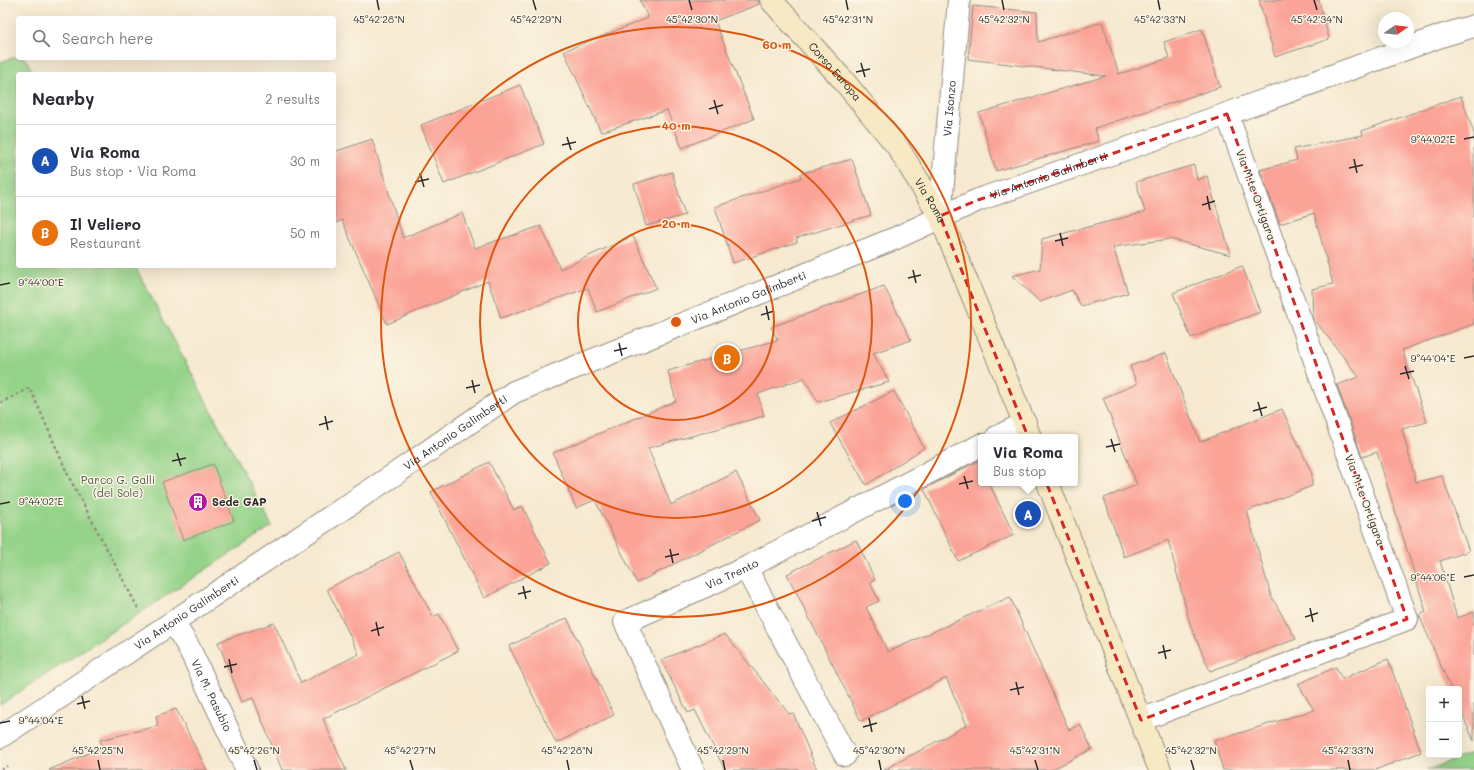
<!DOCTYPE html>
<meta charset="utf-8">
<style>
body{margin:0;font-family:Mali,sans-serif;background:#f2f2f3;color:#2b2b33}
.controls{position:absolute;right:12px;bottom:12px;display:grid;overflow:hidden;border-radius:4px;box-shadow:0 4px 16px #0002}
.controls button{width:36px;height:36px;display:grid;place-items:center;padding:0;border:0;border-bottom:1px solid #e1e1e2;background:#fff;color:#2b2b33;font:20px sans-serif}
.compass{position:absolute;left:1378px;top:12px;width:36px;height:36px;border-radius:50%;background:#fff;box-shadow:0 4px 16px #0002;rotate:76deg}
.you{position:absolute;left:905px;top:501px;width:14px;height:14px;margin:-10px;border:3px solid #fff;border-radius:50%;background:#1a73e8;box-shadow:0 0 0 6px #1a73e833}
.badge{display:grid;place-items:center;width:26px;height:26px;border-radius:50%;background:#2563eb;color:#fff;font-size:13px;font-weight:700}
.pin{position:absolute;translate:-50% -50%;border:2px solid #fff;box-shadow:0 1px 4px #0006}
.popup{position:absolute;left:978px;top:434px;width:100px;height:52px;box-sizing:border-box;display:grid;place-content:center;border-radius:4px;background:#fff;filter:drop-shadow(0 1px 3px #0005);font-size:13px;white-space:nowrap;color:#7c7c81}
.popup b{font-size:15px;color:#2b2b33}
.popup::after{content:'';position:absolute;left:50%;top:100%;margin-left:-8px;border:8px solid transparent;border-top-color:#fff}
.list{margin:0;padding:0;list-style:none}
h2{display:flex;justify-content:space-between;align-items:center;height:52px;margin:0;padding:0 16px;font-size:17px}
h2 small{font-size:13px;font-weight:400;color:#7c7c81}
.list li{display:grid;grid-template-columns:26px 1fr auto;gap:12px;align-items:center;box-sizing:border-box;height:72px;padding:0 16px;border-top:1px solid #e1e1e2}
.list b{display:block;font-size:15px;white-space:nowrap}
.list p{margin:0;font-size:13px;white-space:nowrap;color:#7c7c81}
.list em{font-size:13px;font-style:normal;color:#7c7c81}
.icon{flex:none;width:22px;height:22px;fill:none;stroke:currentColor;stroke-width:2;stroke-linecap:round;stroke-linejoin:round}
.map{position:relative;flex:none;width:1474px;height:770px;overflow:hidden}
.search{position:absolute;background:#fff;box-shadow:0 4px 16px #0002;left:16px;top:16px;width:320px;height:44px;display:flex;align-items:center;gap:10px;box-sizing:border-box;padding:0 14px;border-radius:4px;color:#7c7c81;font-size:15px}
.panel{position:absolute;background:#fff;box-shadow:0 4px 16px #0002;left:16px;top:72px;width:320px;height:196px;border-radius:4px}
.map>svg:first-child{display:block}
.green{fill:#94d389;stroke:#607f5a}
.building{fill:#fba396}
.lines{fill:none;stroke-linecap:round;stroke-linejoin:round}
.street-casing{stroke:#908a7e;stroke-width:24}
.secondary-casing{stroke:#908a7e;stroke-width:24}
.path{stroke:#908a7e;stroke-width:2.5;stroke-dasharray:3 3;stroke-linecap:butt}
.street{stroke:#fff;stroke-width:22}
.secondary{stroke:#f7e9c3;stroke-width:22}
.marked{fill:none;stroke:#d62828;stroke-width:3;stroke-dasharray:8 5;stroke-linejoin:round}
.ticks{fill:none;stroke:#2b2b2b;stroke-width:1.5}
.ring{fill:none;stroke:#df570e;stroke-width:2}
.labels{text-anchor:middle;stroke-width:3;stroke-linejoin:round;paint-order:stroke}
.street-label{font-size:11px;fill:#2b2b2b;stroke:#fcf5e5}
.park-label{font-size:11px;fill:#4a5d47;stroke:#fcf5e5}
.poi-label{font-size:11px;font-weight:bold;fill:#2b2b2b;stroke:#fcf5e5;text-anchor:start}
.ticks-label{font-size:10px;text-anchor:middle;fill:#2b2b2b;stroke:#fcf5e5;stroke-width:3;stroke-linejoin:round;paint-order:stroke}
.centre{fill:#df570e;stroke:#fcf5e5;stroke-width:2}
.ring-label{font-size:12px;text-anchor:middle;font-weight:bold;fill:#df570e;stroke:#fcf5e5;stroke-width:3;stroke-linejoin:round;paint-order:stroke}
</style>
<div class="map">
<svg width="1474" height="770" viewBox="0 0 1474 770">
<rect width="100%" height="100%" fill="#fcf5e5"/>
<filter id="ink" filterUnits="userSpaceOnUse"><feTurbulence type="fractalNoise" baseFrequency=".025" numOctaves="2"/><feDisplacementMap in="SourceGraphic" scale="8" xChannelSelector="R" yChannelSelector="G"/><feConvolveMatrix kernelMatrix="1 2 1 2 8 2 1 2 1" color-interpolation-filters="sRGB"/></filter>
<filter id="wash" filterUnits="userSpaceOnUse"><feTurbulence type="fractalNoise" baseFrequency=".012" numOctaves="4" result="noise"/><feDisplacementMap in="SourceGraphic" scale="16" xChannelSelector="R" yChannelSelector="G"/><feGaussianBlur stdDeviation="0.9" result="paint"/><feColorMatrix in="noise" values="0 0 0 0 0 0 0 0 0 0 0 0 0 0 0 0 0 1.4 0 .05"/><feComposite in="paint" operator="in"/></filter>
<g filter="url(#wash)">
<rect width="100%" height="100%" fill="#f6e9d0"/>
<g class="green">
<polygon points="18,56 18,58 25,58 34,74 18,74 18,266 135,266 272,526 0,705 0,62"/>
<polygon points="1474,752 1474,770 1427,770"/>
</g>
<g id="blocks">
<g class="building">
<polygon points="640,0 759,0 759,4 715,21 754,119 682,148 667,110 601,132 564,51 648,18"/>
<polygon points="1259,0 1319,0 1329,39 1275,57"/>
<polygon points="973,6 1037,12 1038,42 1102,22 1119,74 1169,58 1164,42 1202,29 1220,87 1095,128 1099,141 996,171 979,113 1106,76 968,59"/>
<polygon points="520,85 544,144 444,184 421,125"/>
<polygon points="1461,96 1474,134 1474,324 1402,350 1427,422 1402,429 1416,482 1442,476 1469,551 1440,561 1457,618 1474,612 1474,741 1459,707 1459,689 1451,689 1419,615 1426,612 1377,452 1362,457 1337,385 1359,377 1313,318 1312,289 1333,284 1314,213 1280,224 1260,170 1297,160 1294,149 1363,135 1362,131"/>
<polygon points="372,139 403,238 462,213 475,248 541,226 560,269 633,236 656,288 597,312 588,288 501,318 488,281 387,324 342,220 334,224 334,152"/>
<polygon points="852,159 871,215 796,238 797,242 733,263 715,207 801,178 800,174"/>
<polygon points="1194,165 1197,180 1207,176 1231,255 1170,239 1113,247 1128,293 1081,306 1072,290 1040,302 1012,276 1040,269 1042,239 1145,212 1136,182"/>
<polygon points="672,172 685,215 646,226 634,184"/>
<polygon points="1242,266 1260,312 1191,338 1173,293"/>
<polygon points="884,286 911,340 873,353 889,382 818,402 804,378 758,394 764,416 648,448 671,505 736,472 760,520 637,583 595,500 576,508 553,453 676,401 668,371 778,340 771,327"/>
<polygon points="1166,353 1200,442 1282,409 1312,474 1312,486 1247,511 1271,596 1296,639 1210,671 1191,627 1168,540 1124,557 1104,498 1137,485 1103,398 1137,384 1130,366"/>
<polygon points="894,391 924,448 866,485 830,423"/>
<polygon points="978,461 981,467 981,483 989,483 1014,535 958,561 924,489"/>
<polygon points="489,462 514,510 522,506 551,563 484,598 431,492"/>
<polygon points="213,464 234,521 183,540 162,482"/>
<polygon points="856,540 875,580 870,582 879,601 866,607 888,652 1010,597 1069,730 1080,724 1092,749 1051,770 884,770 967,725 946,678 861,721 787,574"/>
<polygon points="399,552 433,617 439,614 458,651 323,719 346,770 282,770 253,698 242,702 218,642 274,623 301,683 359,654 327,589"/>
<polygon points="567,618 614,715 556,743 509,646"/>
<polygon points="725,634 789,714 793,713 817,770 725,770 695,710 688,713 661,660"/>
<polygon points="1388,659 1421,752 1375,770 1223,770 1214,741 1314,710 1298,684 1336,667 1342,679"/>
<polygon points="176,709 207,770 49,770 103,747 100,740 158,726 156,716"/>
</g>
</g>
</g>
<g filter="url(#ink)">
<use href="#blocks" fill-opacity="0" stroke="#908a7e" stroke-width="1"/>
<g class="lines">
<g class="street-casing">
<g id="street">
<path id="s1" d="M940,216L959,0"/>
<polyline points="997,437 1025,423"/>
<polyline points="746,568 845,755"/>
<path id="s2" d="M173,622L188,646L247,770"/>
<polyline points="1141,720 1407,619 1227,114"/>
<path id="s3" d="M0,737L395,474L514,392L896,238L978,200L1227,114L1444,35L1474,26"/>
<path id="s4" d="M693,770L625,622L746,568L981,445"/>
</g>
</g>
<g class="secondary-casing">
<g id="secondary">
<path id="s5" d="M771,0L843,80L897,146L940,216L1030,437"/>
<polyline points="1048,483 1160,770"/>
</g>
</g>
<g class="path">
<polyline points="0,403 30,388 69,477 139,610"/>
<polyline points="1,770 7,766"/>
</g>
<use href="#street" class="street"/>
<use href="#secondary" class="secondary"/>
</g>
</g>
<path class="marked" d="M1227,114L1407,619L1141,720L940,216L978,200Z"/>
<path class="ticks" d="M377,0L379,10M533,0L536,10M689,0L692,10M846,0L848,10M1002,0L1004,10M1158,0L1160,10M1314,0L1317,10M861,63L865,77M856,72L870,69M714,100L718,114M709,109L723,105M567,137L571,150M1464,139L1474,137M562,145L576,142M1354,159L1357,173M1349,168L1363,165M420,173L424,187M415,182L429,179M1207,196L1210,210M1202,205L1215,201M1060,233L1063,246M1055,241L1068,238M913,270L916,283M908,278L921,275M0,285L10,283M766,306L769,320M761,315L774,311M619,343L622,356M614,351L627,348M1464,358L1474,356M1405,366L1409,379M1400,374L1414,371M472,380L475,393M466,388L480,385M1258,402L1262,416M1253,411L1267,407M325,416L328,430M319,425L333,421M1111,439L1115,452M1106,447L1120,444M177,453L181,466M172,461L186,458M964,476L968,489M959,484L973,481M0,504L10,502M817,512L821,526M812,521L826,517M670,549L673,563M665,557L679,554M1464,577L1474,575M523,586L526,599M518,594L531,591M1310,608L1313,622M1305,617L1318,613M376,622L379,636M371,631L384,627M1163,645L1166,659M1158,653L1171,650M229,659L232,673M224,667L237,664M1016,682L1019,695M1010,690L1024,687M82,696L85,709M77,704L90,701M869,718L872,732M0,723L10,721M863,727L877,723M98,760L100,770M254,760L257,770M410,760L413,770M567,760L569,770M723,760L725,770M879,760L881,770M1035,760L1038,770M1191,760L1194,770M1348,760L1350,770"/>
<g class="ring">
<circle cx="676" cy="322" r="98"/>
<circle cx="676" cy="322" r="196"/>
<circle cx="676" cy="322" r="295"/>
</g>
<defs>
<g id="building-disc" transform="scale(1)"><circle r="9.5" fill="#b5179e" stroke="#fcf5e5"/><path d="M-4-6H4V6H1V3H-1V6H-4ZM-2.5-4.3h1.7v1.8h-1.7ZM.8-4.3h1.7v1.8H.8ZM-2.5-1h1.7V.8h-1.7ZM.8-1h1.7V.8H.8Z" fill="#fff"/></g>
</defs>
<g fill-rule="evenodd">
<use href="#building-disc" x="198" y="502"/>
</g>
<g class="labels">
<g class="street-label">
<text dy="4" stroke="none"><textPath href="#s5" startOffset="96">Corso Europa</textPath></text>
<text dy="4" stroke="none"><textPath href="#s1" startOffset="108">Via Isonzo</textPath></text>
<text dy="4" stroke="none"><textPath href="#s3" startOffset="1196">Via Antonio Galimberti</textPath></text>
<text transform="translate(1256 195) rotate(70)" y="4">Via M.te Ortigara</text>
<text dy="4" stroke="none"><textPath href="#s5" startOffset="257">Via Roma</textPath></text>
<text dy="4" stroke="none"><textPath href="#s3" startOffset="872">Via Antonio Galimberti</textPath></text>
<text dy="4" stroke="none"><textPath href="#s3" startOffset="548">Via Antonio Galimberti</textPath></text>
<text transform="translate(1365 500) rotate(70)" y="4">Via M.te Ortigara</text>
<text dy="4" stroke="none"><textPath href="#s4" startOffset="280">Via Trento</textPath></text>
<text dy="4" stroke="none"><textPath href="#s3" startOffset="224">Via Antonio Galimberti</textPath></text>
<text dy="4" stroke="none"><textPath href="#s2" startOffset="83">Via M. Pasubio</textPath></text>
</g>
<g class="park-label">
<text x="118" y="484">Parco G. Galli<tspan x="118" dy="13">(del Sole)</tspan></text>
</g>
<g class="poi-label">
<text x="212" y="506">Sede GAP</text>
</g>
</g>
<g class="ticks-label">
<text x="379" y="23">45°42'28"N</text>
<text x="536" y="23">45°42'29"N</text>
<text x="692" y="23">45°42'30"N</text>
<text x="848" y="23">45°42'31"N</text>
<text x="1004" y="23">45°42'32"N</text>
<text x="1160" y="23">45°42'33"N</text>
<text x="1317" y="23">45°42'34"N</text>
<text x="1433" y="143">9°44'02"E</text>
<text x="41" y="286">9°44'00"E</text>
<text x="1433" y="362">9°44'04"E</text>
<text x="41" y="505">9°44'02"E</text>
<text x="1433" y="581">9°44'06"E</text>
<text x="41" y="724">9°44'04"E</text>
<text x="98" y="754">45°42'25"N</text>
<text x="254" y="754">45°42'26"N</text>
<text x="410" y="754">45°42'27"N</text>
<text x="567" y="754">45°42'28"N</text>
<text x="723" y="754">45°42'29"N</text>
<text x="879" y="754">45°42'30"N</text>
<text x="1035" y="754">45°42'31"N</text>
<text x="1191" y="754">45°42'32"N</text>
<text x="1348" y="754">45°42'33"N</text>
</g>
<circle cx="676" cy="322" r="6" class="centre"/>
<g class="ring-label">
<text x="777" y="49">60 m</text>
<text x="676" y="130">40 m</text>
<text x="676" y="228">20 m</text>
</g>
</svg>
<div class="controls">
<button>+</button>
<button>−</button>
</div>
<svg class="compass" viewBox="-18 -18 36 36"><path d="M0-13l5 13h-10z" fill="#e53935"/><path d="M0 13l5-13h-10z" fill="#7c7c81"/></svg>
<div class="you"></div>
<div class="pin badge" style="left:1028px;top:514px;background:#1a4fb4">A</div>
<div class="popup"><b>Via Roma</b>Bus stop</div>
<div class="pin badge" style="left:727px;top:358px;background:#e8710a">B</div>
<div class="search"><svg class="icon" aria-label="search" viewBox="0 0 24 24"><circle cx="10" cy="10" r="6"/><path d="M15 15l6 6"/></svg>Search here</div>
<section class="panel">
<h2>Nearby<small>2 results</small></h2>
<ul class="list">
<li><span class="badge" style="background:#1a4fb4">A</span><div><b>Via Roma</b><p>Bus stop · Via Roma</p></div><em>30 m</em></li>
<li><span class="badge" style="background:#e8710a">B</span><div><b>Il Veliero</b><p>Restaurant</p></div><em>50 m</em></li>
</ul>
</section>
</div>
